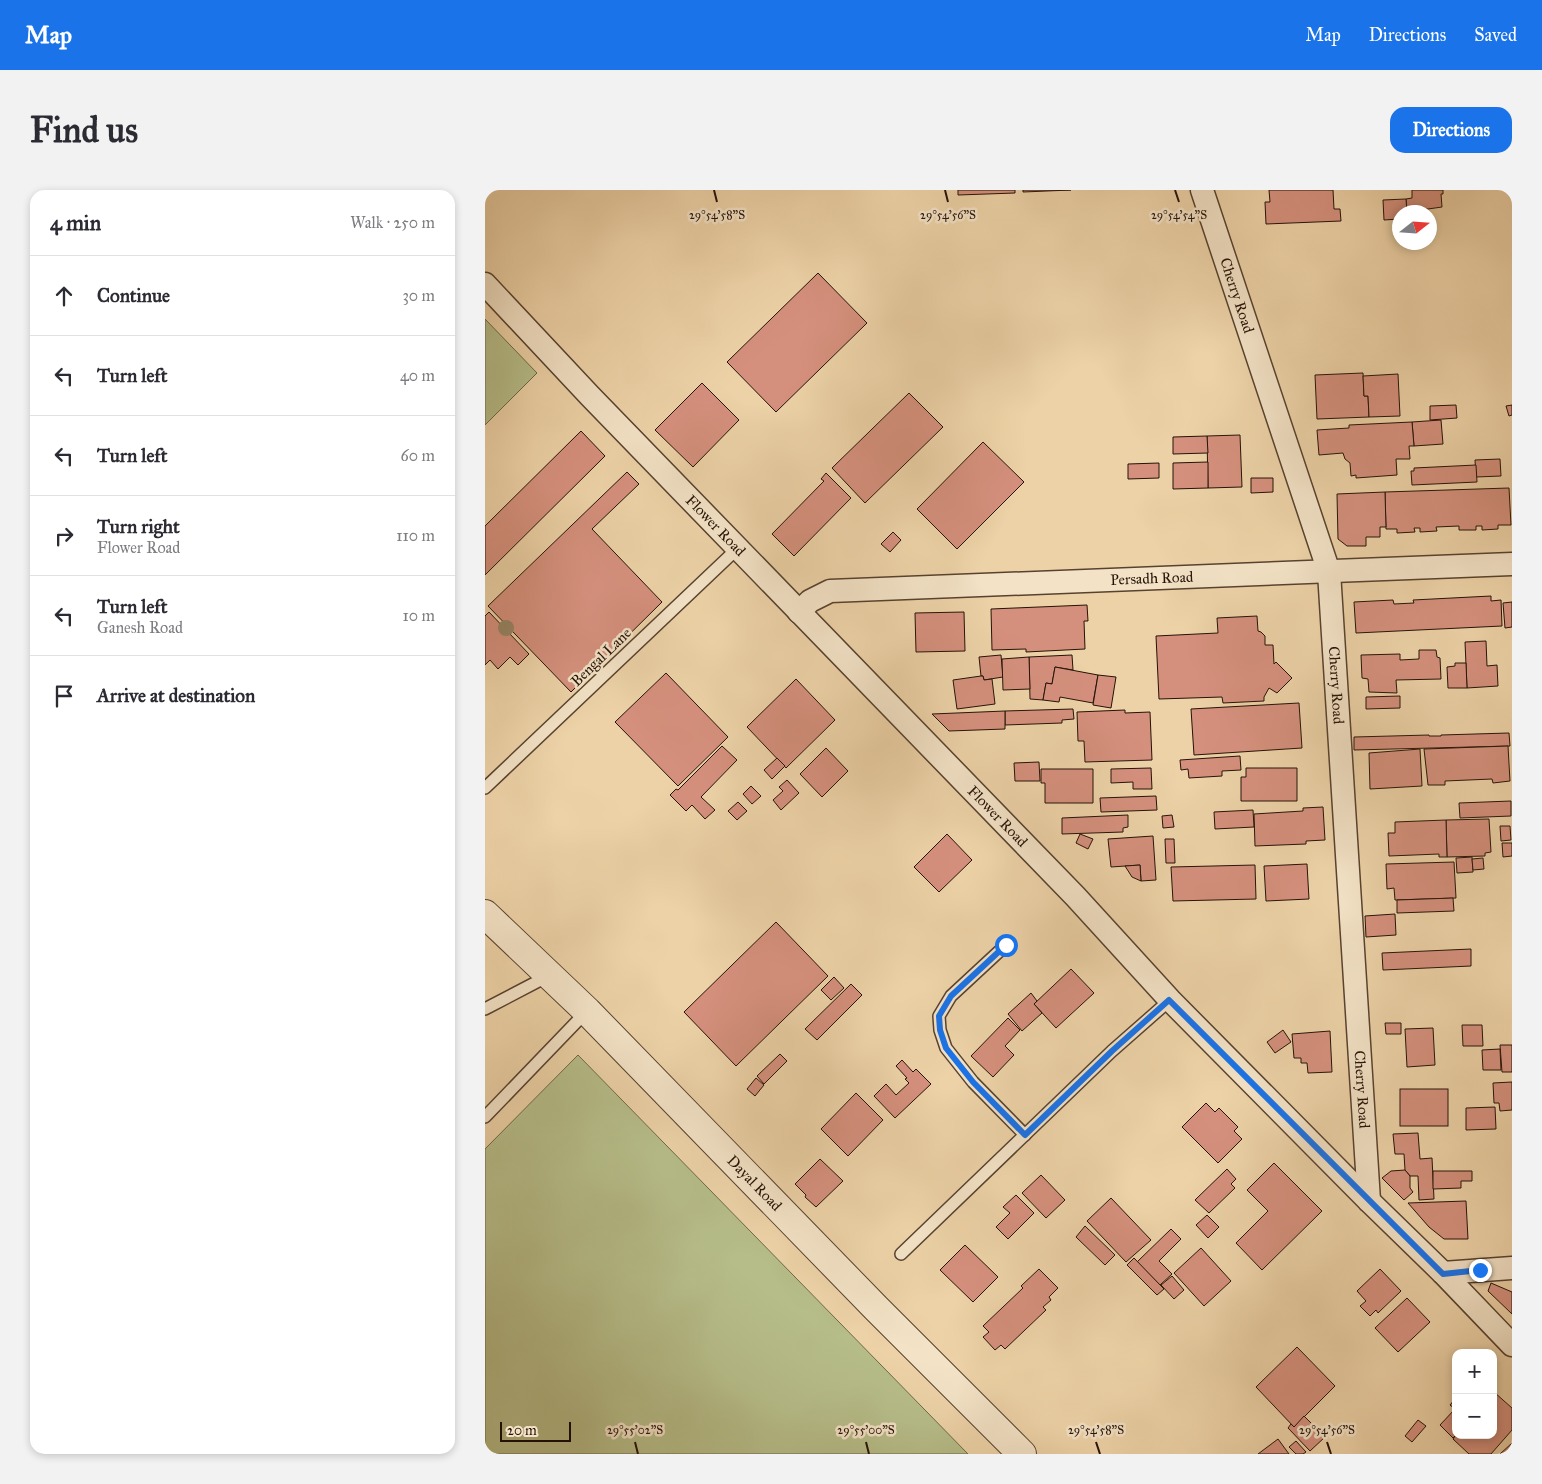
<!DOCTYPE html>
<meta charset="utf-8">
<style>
body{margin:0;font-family:"IM FELL Great Primer",serif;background:#f2f2f3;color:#2b2b33}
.controls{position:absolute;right:15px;bottom:15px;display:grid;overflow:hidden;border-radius:10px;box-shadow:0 2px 8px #0003}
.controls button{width:45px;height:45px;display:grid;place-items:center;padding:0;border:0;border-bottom:1px solid #e1e1e2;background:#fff;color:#2b2b33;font:25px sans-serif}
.compass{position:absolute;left:907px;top:15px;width:45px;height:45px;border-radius:50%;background:#fff;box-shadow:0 2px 8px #0003;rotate:73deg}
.scale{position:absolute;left:15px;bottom:12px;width:71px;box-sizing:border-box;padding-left:5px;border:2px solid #251207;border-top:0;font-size:14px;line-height:18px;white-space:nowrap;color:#251207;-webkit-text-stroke:4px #f3e2c6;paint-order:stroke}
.stop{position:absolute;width:15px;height:15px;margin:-11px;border:4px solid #1a73e8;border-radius:50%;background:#fff}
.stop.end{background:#1a73e8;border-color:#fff;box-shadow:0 1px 5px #0008}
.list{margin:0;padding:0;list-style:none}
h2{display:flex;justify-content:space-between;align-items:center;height:65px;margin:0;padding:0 20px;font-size:21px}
h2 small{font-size:16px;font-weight:400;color:#7c7c81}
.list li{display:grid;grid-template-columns:32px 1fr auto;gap:15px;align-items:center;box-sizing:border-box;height:80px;padding:0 20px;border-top:1px solid #e1e1e2}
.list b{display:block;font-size:19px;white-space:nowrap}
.list p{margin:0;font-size:16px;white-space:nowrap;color:#7c7c81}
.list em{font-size:16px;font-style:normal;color:#7c7c81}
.icon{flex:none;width:28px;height:28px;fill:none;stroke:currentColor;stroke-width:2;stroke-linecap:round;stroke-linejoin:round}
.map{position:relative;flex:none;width:1027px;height:1264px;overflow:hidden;border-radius:15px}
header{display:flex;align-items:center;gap:30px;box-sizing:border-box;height:70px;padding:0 25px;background:#1a73e8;color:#fff}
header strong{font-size:24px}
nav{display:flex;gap:28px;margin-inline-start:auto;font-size:18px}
.intro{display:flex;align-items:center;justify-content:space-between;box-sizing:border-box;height:120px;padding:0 30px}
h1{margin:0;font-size:35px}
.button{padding:12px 22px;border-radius:15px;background:#1a73e8;color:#fff;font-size:18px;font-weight:700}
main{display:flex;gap:30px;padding:0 30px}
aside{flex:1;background:#fff;border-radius:15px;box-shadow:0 2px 8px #0003}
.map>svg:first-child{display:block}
.green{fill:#b6bd89;stroke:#6e6848}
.building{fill:#d5907d;stroke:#251207}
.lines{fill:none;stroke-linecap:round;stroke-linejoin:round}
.service-casing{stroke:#57422f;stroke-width:14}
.minor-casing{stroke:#57422f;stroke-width:25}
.tertiary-casing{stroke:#57422f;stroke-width:30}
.service{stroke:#f3e2c6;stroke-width:11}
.minor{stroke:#f3e2c6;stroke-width:22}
.tertiary{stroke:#f3e2c6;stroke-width:28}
.tree{fill:#978464}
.route{stroke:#1a73e8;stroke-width:6}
.ticks{fill:none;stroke:#251207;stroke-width:2}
.labels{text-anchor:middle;stroke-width:5;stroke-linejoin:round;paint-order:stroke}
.street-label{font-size:15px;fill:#251207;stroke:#f3e2c6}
.ticks-label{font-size:12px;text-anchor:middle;fill:#251207;stroke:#f3e2c6;stroke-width:5;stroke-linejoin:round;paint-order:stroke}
</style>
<header>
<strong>Map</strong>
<nav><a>Map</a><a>Directions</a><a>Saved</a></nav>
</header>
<div class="intro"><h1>Find us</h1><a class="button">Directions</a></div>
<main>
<aside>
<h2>4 min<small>Walk · 250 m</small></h2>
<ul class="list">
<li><svg class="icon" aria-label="ahead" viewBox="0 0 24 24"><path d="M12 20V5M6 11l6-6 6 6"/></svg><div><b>Continue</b></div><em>30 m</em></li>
<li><svg class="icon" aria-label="left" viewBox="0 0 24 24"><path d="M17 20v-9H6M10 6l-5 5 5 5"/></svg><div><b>Turn left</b></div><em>40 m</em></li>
<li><svg class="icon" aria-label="left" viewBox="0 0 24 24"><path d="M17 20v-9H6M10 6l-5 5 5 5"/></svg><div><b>Turn left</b></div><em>60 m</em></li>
<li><svg class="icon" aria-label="right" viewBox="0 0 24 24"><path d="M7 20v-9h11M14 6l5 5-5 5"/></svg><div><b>Turn right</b><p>Flower Road</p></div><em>110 m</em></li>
<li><svg class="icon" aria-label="left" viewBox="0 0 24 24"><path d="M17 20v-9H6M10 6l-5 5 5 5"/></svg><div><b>Turn left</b><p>Ganesh Road</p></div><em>10 m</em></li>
<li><svg class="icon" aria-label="arrive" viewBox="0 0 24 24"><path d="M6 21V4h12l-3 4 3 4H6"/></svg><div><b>Arrive at destination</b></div></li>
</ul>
</aside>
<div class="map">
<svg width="1027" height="1264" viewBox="0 0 1027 1264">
<rect width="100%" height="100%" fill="#edd2a7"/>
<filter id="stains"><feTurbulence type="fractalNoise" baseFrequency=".004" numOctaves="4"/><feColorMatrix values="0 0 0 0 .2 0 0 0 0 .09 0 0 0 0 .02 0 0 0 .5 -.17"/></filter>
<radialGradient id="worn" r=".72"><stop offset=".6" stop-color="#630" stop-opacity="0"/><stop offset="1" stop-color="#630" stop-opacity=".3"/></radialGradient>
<g class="green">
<polygon points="0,129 52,183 0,235"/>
<polygon points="93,865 483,1264 0,1264 0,959"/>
</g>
<g class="building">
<polygon points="473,0 530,0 530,3 473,5"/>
<polygon points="538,0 586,0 538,2"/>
<polygon points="784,0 848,0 849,19 855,19 856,31 781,34 780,12 785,12"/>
<polygon points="927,0 958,0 958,4 956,4 957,17 922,22 921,9 927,8"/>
<polygon points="921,9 922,22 914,22 914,29 899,30 898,10"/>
<polygon points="333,83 382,133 291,222 242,172"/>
<polygon points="878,183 879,206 883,206 884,227 832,229 830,185"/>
<polygon points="913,184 915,226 884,227 883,206 879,206 878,186"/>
<polygon points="217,193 254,230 208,277 170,240"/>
<polygon points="424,203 458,237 380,313 347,278"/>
<polygon points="971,215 972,228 945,230 945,216"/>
<polygon points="1027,215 1027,225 1024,226 1021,216"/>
<polygon points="956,230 958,254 929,256 927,232"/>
<polygon points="927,232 929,256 924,256 925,269 911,269 912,285 871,288 871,285 866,286 865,273 860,269 858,263 834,265 832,240 864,238 864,235"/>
<polygon points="96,241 120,266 0,385 0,336"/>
<polygon points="755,245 757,297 723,298 722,246"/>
<polygon points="722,246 723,263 688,264 688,247"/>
<polygon points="498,252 539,292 472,359 432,319"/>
<polygon points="1015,269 1016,286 991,287 990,270"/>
<polygon points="723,272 723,298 688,299 688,273"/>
<polygon points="674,273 674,288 643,289 643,274"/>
<polygon points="991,275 992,292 927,295 926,281 929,281 929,278"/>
<polygon points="142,282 154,294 107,339 177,412 86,502 3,416"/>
<polygon points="341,283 366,308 309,366 287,344 339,291 336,289"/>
<polygon points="766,288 788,288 788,302 766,303"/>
<polygon points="1024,298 1026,335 1013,335 1013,339 997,340 997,336 991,336 991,340 974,340 974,336 951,337 952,341 935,342 935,338 929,338 930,342 912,343 912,339 901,339 900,302"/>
<polygon points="900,302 901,337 895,337 895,347 881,347 881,356 862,356 853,349 852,304"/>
<polygon points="408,342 416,350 405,362 396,354"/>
<polygon points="1006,406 1006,411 1016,410 1017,436 871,443 869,412 908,410 909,414 929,413 928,410"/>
<polygon points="1027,412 1027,437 1020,438 1018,413"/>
<polygon points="602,415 603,431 599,431 600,459 541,462 541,459 507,460 506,419"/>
<polygon points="4,422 44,464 33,475 25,467 13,479 5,470 0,475 0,426"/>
<polygon points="479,422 480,461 431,462 430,423"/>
<polygon points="772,426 773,441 776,442 780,446 780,455 788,455 789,474 791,472 807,488 792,503 784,498 779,507 779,511 738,513 737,507 674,509 671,446 733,443 732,428"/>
<polygon points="1001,451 1002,476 1012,475 1013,496 982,498 980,452"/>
<polygon points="934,460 951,460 952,467 955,468 956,489 911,490 912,503 884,502 883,489 877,488 876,465 915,464 915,470 934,469"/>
<polygon points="516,465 518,487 499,490 498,486 496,486 494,467"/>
<polygon points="587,465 588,480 570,477 567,494 561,493 558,510 545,509 544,467"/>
<polygon points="544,467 545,499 518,500 517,469"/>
<polygon points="970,473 981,473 982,498 963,498 962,477 970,476"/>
<polygon points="570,477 613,485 608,513 575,507 574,512 558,510 561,493 567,494"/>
<polygon points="181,483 243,547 193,596 130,532"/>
<polygon points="613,485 631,487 626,518 608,515"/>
<polygon points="496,486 498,486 499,490 507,489 510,514 472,519 468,490"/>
<polygon points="311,489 350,530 301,578 262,537"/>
<polygon points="915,506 915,518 881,519 881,507"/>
<polygon points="814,513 817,558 709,565 706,519"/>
<polygon points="588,519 589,529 577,530 577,533 520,535 520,521"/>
<polygon points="640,520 640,523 665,522 667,570 600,572 599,551 593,551 592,522"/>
<polygon points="520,521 520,539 464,541 447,524"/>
<polygon points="1024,543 1025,556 869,560 869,547 944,545 944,546 956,546 956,545"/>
<polygon points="237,556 252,570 216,607 230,620 220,629 207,615 201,621 185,605 191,599 193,600"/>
<polygon points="1023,556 1025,591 1008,593 1007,589 960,591 960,595 943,595 939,559"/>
<polygon points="341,558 363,581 337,607 315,584"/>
<polygon points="935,559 937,596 885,599 884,563"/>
<polygon points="755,566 756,580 737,581 737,586 704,588 703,579 696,580 695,570"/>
<polygon points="292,568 300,576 287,589 279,580"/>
<polygon points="554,572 555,591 530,591 529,573"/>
<polygon points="666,578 667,599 648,599 648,592 626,593 626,579"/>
<polygon points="761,578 812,578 812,611 756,611 756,587 761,587"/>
<polygon points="556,579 608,579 608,613 560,613 560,593 556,593"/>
<polygon points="302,590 314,603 296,620 288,610 298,601 294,597"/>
<polygon points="266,596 276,606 267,614 258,604"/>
<polygon points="671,606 672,620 616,622 615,608"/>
<polygon points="1026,611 1026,626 975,628 974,613"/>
<polygon points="253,612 262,621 252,630 243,621"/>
<polygon points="838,617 840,650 821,651 821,654 770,656 769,624 818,621 818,618"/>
<polygon points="768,620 769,637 730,639 729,622"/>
<polygon points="643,625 643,637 638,638 638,642 577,644 577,628"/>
<polygon points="687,625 689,637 678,638 677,626"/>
<polygon points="1004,629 1006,662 1000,663 1000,666 962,667 961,630"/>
<polygon points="961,630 962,667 954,667 954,664 904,666 903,643 910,643 910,632"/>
<polygon points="1015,636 1025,636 1026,650 1016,651"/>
<polygon points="462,644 487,670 454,702 429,677"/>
<polygon points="595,644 608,649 603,659 591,653"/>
<polygon points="668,646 671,690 656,691 655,675 626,677 623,649"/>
<polygon points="680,649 689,649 690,673 681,673"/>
<polygon points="1017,653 1027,653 1027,666 1018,667"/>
<polygon points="987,667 988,682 972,683 971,668"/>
<polygon points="998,668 999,679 988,680 987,669"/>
<polygon points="969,672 971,708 910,710 909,698 902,699 901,674"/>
<polygon points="822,674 824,709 781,711 779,676"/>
<polygon points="655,675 656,691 647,687 640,676"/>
<polygon points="770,675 771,709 688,711 686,677"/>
<polygon points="968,708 969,721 912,723 912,710"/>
<polygon points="910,724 911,745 881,747 880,726"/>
<polygon points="291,732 343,786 251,876 199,822"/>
<polygon points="986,759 986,776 898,780 897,763"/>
<polygon points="586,779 609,803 571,838 549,814"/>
<polygon points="349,787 359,798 346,810 336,800"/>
<polygon points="366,794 377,805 332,850 320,839"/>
<polygon points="546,803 552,811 549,814 557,823 537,841 523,824"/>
<polygon points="523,828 535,840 520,856 529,865 508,887 486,866"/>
<polygon points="900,833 916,833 916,844 901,844"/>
<polygon points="977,835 997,835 998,856 978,856"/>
<polygon points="948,838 950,875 922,877 920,839"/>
<polygon points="798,840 806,852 790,863 782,852"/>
<polygon points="845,841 847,882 823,883 822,873 816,873 816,868 809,868 807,844"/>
<polygon points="1015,855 1027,855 1027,882 1017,882"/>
<polygon points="1015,859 1016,880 998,880 997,860"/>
<polygon points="295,864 302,871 279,894 272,886"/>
<polygon points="417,870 428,882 431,879 446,894 410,928 389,906 401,894 411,905 424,893 420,889 422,888 411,876"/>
<polygon points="271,888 279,895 270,906 262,899"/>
<polygon points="1027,892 1027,920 1015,921 1014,913 1009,913 1008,893"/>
<rect x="915" y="899" width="48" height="37"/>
<polygon points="371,903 398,930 363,966 336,939"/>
<polygon points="721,913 730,922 734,918 753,937 749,941 757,949 733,973 697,937"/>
<polygon points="1010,917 1011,939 981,940 981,918"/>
<polygon points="933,943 935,969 947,968 949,1009 934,1010 933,986 925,986 920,980 919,964 910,964 908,944"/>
<polygon points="335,969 358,991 331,1017 320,1007 321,1005 310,994"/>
<polygon points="789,973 837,1021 777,1080 751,1053 783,1021 762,1000"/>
<polygon points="742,979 751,989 746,994 750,998 724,1023 710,1010"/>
<polygon points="920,980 925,986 925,998 928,1002 919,1010 897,988 906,981"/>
<polygon points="948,981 987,981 987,991 976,991 976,998 948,999"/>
<polygon points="556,985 580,1010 561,1028 537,1003"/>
<polygon points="531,1005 549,1023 523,1049 511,1037 525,1023 518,1017"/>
<polygon points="626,1008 666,1050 641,1072 602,1031"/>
<polygon points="981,1011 983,1049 959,1049 944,1037 923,1013"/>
<polygon points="722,1025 734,1037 723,1048 711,1035"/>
<polygon points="600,1036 630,1065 620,1075 591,1047"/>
<polygon points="686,1039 696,1049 674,1071 687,1084 675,1095 652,1072"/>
<polygon points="480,1055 513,1087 488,1112 455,1080"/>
<polygon points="716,1058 746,1091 719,1116 689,1083"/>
<polygon points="649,1068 679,1099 672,1105 642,1075"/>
<polygon points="554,1079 573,1098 564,1107 566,1110 558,1117 561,1120 520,1159 516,1155 510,1160 498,1147 504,1142 498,1136 538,1098 536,1096"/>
<polygon points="895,1079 916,1101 893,1123 891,1120 885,1126 875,1116 881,1111 872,1101"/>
<polygon points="687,1086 699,1100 689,1109 676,1095"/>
<polygon points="1006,1093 1027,1102 1027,1124 1003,1101"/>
<polygon points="922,1108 945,1132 913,1162 890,1138"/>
<polygon points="812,1157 850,1196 809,1237 771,1197"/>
<polygon points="1009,1202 1027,1218 1027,1240 1006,1264 984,1264 968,1249 971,1245 1008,1245"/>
<polygon points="971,1208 971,1245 968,1248 955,1235 970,1219 965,1215"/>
<polygon points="819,1226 840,1247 825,1261 803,1238 806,1234 809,1237"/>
<polygon points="933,1230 941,1236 927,1252 920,1246"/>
<polygon points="793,1249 804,1264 773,1264"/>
<polygon points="811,1251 821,1262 818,1264 811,1264 804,1257"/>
<polygon points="1027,1253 1027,1264 1015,1264"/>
</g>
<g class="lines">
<g class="service-casing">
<g id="service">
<polyline points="0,598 253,358"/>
<polyline points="521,755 466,806 454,826 455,840 461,858 488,892 540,945"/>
<polyline points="0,819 65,785"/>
<polyline points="0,927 102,821"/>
<polyline points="416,1064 627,861 685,810"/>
</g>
</g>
<g class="minor-casing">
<g id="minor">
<path id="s1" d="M717,0L844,382L884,1011"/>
<path id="s2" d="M0,94L105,206L590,706L685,810L884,1011L958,1083L1027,1155"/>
<path id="s3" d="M314,422L325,411L345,401L1027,374"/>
<polyline points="958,1083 1027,1078"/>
</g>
</g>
<g class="tertiary-casing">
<g id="tertiary">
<path id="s4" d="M0,724L102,821L391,1118L537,1264"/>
</g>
</g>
<use href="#service" class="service"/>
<use href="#minor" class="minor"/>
<use href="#tertiary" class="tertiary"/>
</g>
<circle class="tree" cx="21" cy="438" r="8"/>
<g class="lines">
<polyline class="route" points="521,755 466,806 454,826 455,840 461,858 488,892 540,945 627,861 684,810 958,1084 995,1080"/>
</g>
<path class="ticks" d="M229,0L232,12M460,0L463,12M690,0L694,12M150,1252L153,1264M381,1252L384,1264M611,1252L615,1264M842,1252L846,1264"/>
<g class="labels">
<g class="street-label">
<text dy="5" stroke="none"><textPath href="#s1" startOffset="111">Cherry Road</textPath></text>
<text dy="5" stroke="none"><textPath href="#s2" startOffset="334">Flower Road</textPath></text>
<text dy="5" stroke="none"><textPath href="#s3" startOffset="360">Persadh Road</textPath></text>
<text transform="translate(116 467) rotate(-44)" y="5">Bengal Lane</text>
<text dy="5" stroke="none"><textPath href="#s1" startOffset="516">Cherry Road</textPath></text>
<text dy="5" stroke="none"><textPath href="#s2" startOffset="739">Flower Road</textPath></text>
<text dy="5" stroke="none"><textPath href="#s1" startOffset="921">Cherry Road</textPath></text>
<text dy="5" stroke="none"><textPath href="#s4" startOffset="381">Dayal Road</textPath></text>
</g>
</g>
<g class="ticks-label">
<text x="232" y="29">29°54'58"S</text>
<text x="463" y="29">29°54'56"S</text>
<text x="694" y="29">29°54'54"S</text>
<text x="150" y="1244">29°55'02"S</text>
<text x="381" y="1244">29°55'00"S</text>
<text x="611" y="1244">29°54'58"S</text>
<text x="842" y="1244">29°54'56"S</text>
</g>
<rect width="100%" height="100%" filter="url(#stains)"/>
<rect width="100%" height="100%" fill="url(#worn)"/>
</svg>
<div class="controls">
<button>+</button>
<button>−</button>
</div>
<svg class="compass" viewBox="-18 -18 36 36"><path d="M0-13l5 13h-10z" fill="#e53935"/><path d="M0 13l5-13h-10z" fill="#7c7c81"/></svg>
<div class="scale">20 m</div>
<div class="stop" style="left:521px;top:755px"></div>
<div class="stop end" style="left:995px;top:1080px"></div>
</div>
</main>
